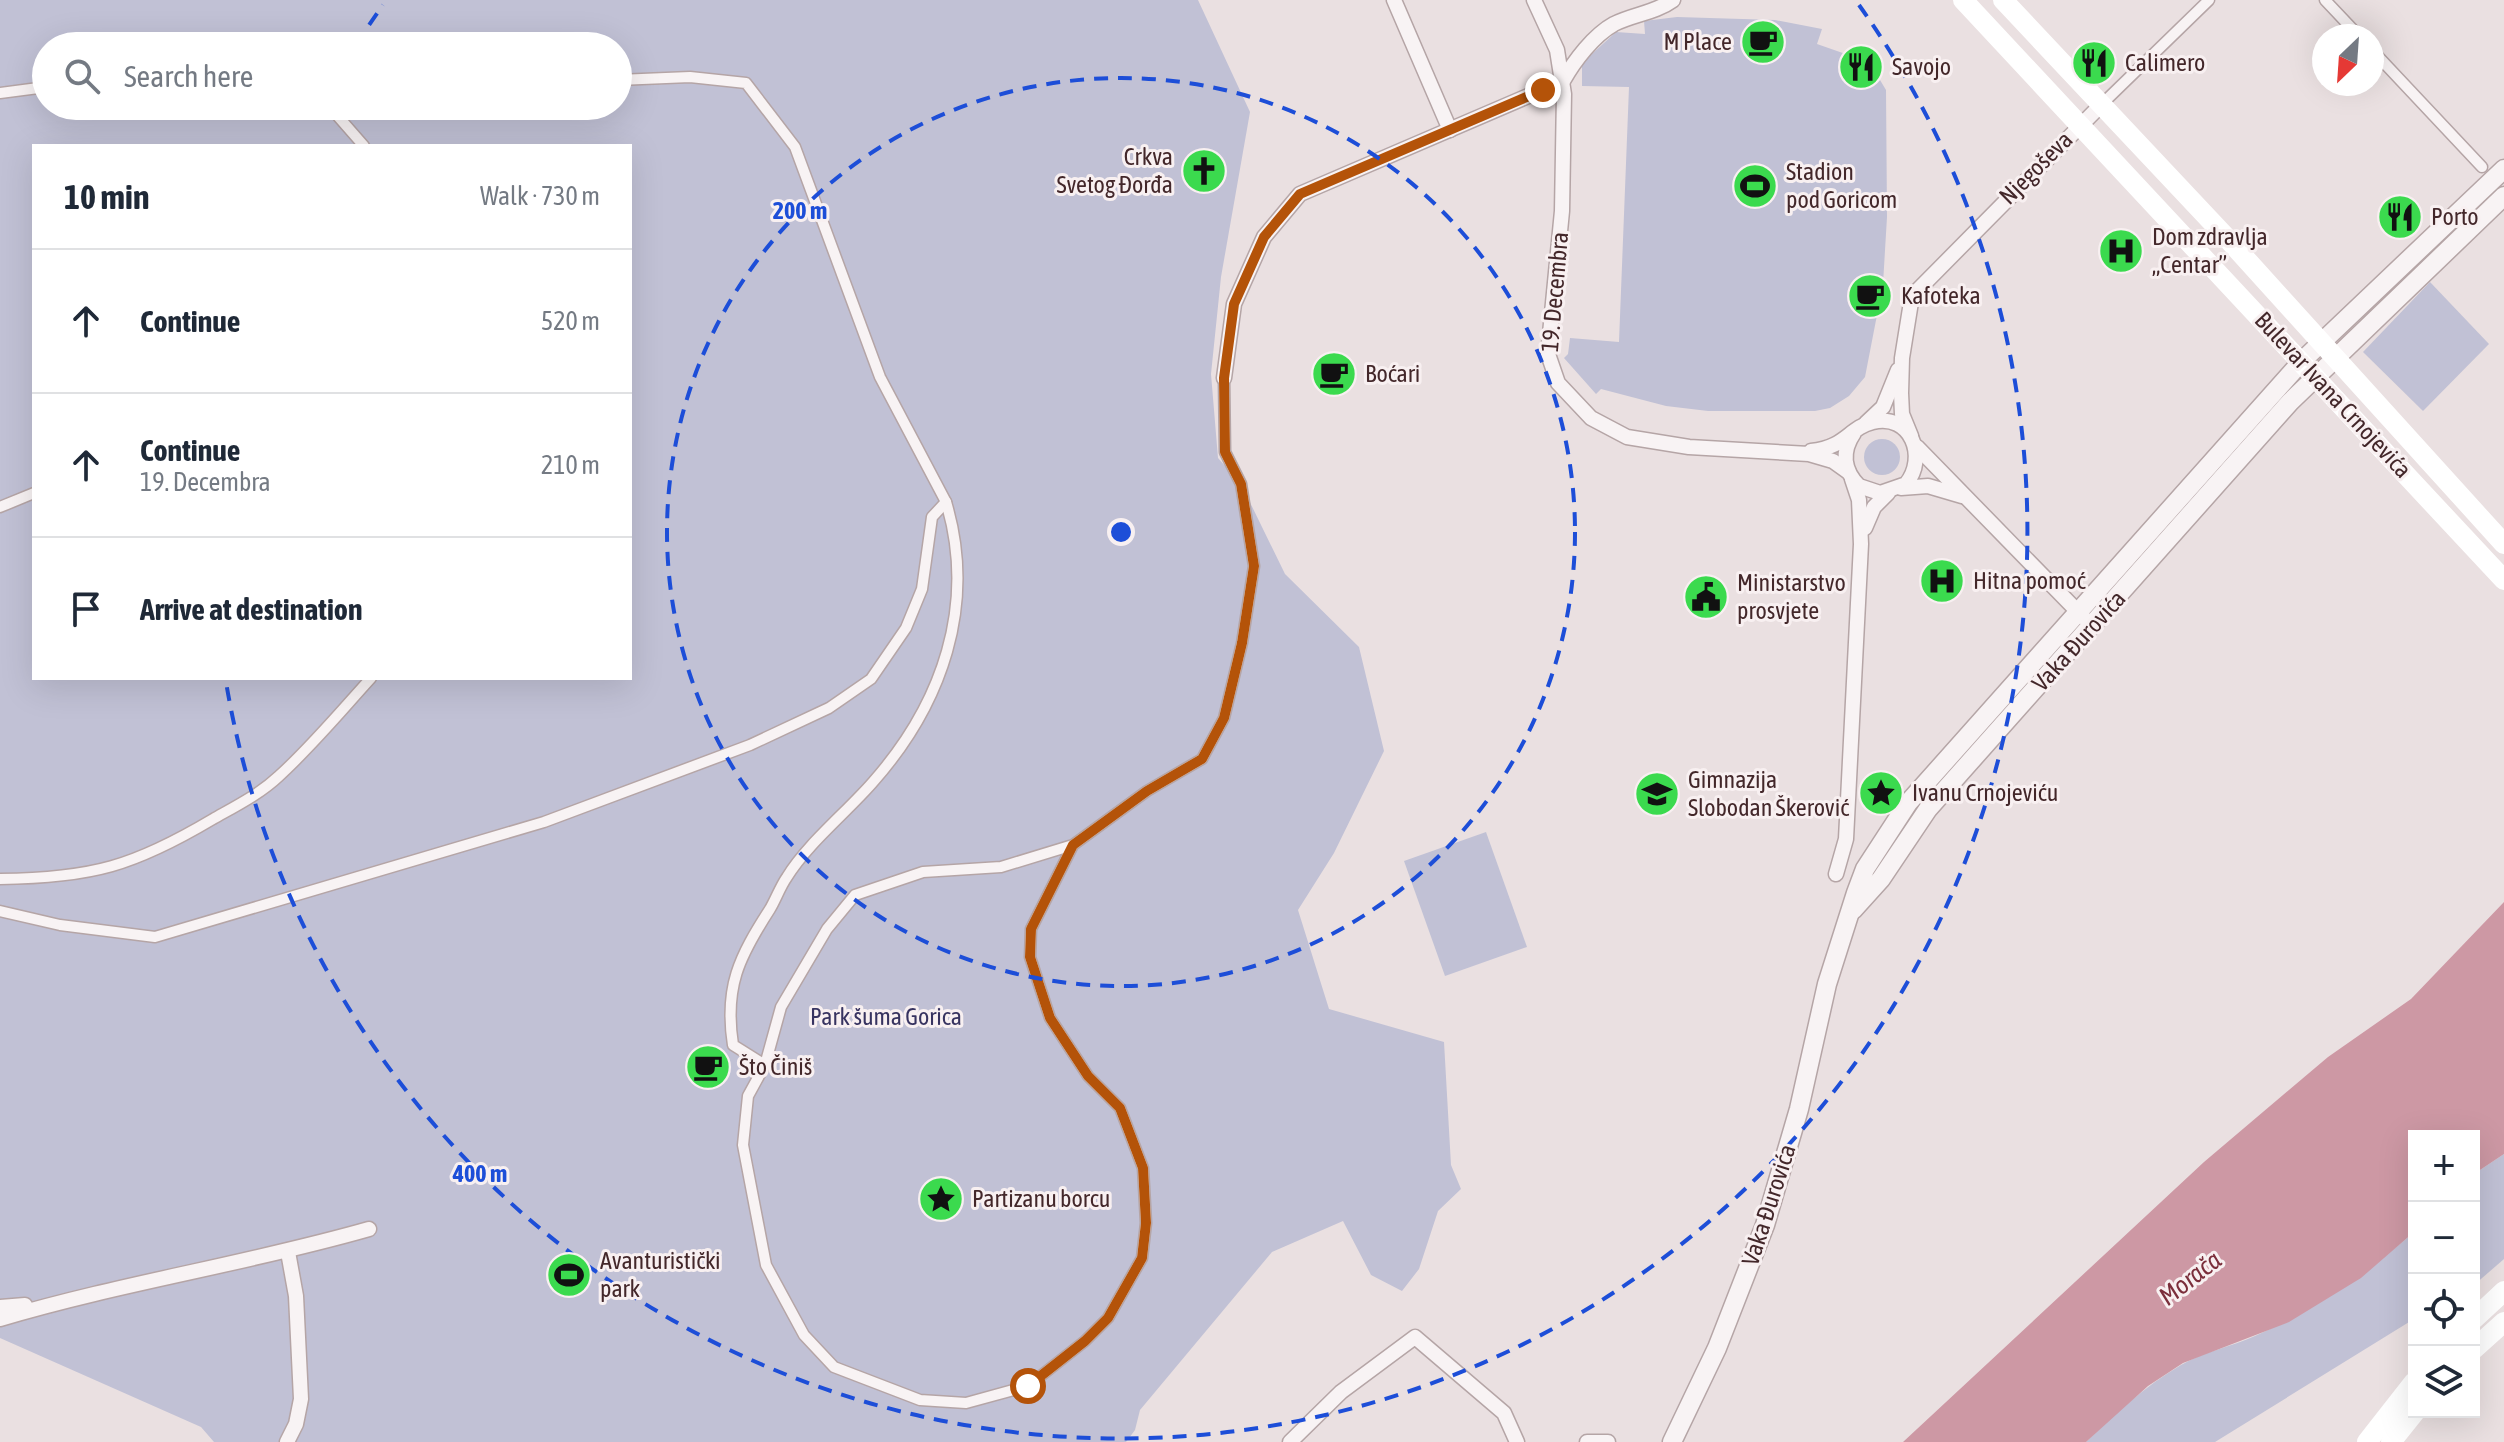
<!DOCTYPE html>
<meta charset="utf-8">
<style>
body{margin:0;font-family:"Asap Condensed",sans-serif;background:#f2f2f3;color:#1f2937}
.controls{position:absolute;right:24px;bottom:24px;display:grid;overflow:hidden;border-radius:0px;box-shadow:0 8px 32px #0002}
.controls button{width:72px;height:72px;display:grid;place-items:center;padding:0;border:0;border-bottom:2px solid #e0e1e3;background:#fff;color:#1f2937;font:40px sans-serif}
.compass{position:absolute;left:2312px;top:24px;width:72px;height:72px;border-radius:50%;background:#fff;box-shadow:0 8px 32px #0002;rotate:205deg}
.stop{position:absolute;width:24px;height:24px;margin:-18px;border:6px solid #b45309;border-radius:50%;background:#fff}
.stop.end{background:#b45309;border-color:#fff;box-shadow:0 2px 8px #0008}
.list{margin:0;padding:0;list-style:none}
h2{display:flex;justify-content:space-between;align-items:center;height:104px;margin:0;padding:0 32px;font-size:34px}
h2 small{font-size:26px;font-weight:400;color:#747a83}
.list li{display:grid;grid-template-columns:52px 1fr auto;gap:24px;align-items:center;box-sizing:border-box;height:144px;padding:0 32px;border-top:2px solid #e0e1e3}
.list b{display:block;font-size:30px;white-space:nowrap}
.list p{margin:0;font-size:26px;white-space:nowrap;color:#747a83}
.list em{font-size:26px;font-style:normal;color:#747a83}
.icon{flex:none;width:44px;height:44px;fill:none;stroke:currentColor;stroke-width:2;stroke-linecap:round;stroke-linejoin:round}
.map{position:relative;flex:none;width:2504px;height:1442px;overflow:hidden}
.search{position:absolute;background:#fff;box-shadow:0 8px 32px #0002;left:32px;top:32px;width:600px;height:88px;display:flex;align-items:center;gap:20px;box-sizing:border-box;padding:0 28px;border-radius:44px;color:#747a83;font-size:30px}
.panel{position:absolute;background:#fff;box-shadow:0 8px 32px #0002;left:32px;top:144px;width:600px;height:536px;border-radius:0px}
.map>svg:first-child{display:block}
.green{fill:#c1c1d5;fill-rule:evenodd}
.water{fill:#cd98a4}
.lines{fill:none;stroke-linecap:round;stroke-linejoin:round}
.pedestrian-casing{stroke:#b5a5a6;stroke-width:13}
.minor-casing{stroke:#b5a5a6;stroke-width:17}
.tertiary-casing{stroke:#b5a5a6;stroke-width:21}
.pedestrian{stroke:#f8f3f4;stroke-width:10}
.minor{stroke:#f8f3f4;stroke-width:14}
.tertiary{stroke:#f8f3f4;stroke-width:18}
.secondary{stroke:#fff;stroke-width:20}
.route{stroke:#b45309;stroke-width:10}
.ring{fill:none;stroke:#1d4ed8;stroke-width:4;stroke-dasharray:14 10}
.labels{text-anchor:middle;stroke-width:6;stroke-linejoin:round;paint-order:stroke}
.poi-label{font-size:24px;fill:#43272a;stroke:#f8f0f1;text-anchor:start}
.street-label{font-size:24px;fill:#43272a;stroke:#f8f0f1}
.park-label{font-size:24px;fill:#373360;stroke:#f8f0f1}
.water-label{font-size:26px;font-style:italic;fill:#7b2e3b;stroke:#f8f0f1}
.centre{fill:#1d4ed8;stroke:#f8f0f1;stroke-width:4}
.ring-label{font-size:24px;text-anchor:middle;font-weight:bold;fill:#1d4ed8;stroke:#f8f0f1;stroke-width:6;stroke-linejoin:round;paint-order:stroke}
</style>
<div class="map">
<svg width="2504" height="1442" viewBox="0 0 2504 1442">
<rect width="100%" height="100%" fill="#eae0e1"/>
<g class="green">
<path d="M0,0H1198L1250,112L1221,277L1211,374L1218,458L1241,484L1285,574L1359,647L1384,751L1334,853L1298,910L1329,1009L1444,1042L1451,1165L1461,1189L1438,1211L1419,1269L1402,1291L1371,1275L1343,1221L1272,1252L1140,1410L1135,1430L1126,1442H214L201,1427L0,1338ZM46,46H618V106H46ZM34,146H630V678H34Z"/>
<polygon points="1677,17 1775,20 1822,29 1817,44 1857,58 1874,70 1886,90 1887,217 1883,284 1865,377 1849,396 1830,408 1815,411 1708,411 1666,406 1601,389 1596,394 1564,358 1568,354 1570,338 1619,342 1629,87 1582,86 1582,63 1616,32 1645,34 1644,21"/>
<polygon points="2430,282 2489,344 2423,411 2363,352"/>
<circle cx="1882" cy="457" r="18"/>
<polygon points="1486,832 1527,947 1445,976 1404,861"/>
<polygon points="2504,1154 2504,1259 2474,1285 2474,1174"/>
<path d="M2414,1232V1319L2215,1442H2086C2116,1413 2145,1386 2181,1365C2205,1351 2231,1347 2255,1336C2314,1310 2366,1274 2414,1232Z"/>
</g>
<polygon class="water" points="2504,902 2504,1154 2474,1174 2474,1136 2414,1136 2414,1232 2361,1278 2289,1322 2183,1363 2148,1386 2086,1442 1903,1442 2204,1162 2328,1057 2411,999"/>
<g class="lines">
<g class="pedestrian-casing">
<g id="pedestrian">
<polyline points="2325,0 2359,36"/>
<polyline points="2372,50 2482,167"/>
<polyline points="0,93 46,87"/>
<polyline points="2101,105 2209,0"/>
<polyline points="329,106 364,146"/>
<polyline points="0,507 34,493"/>
<polyline points="1073,845 1001,867 923,872 855,895 827,929 781,1007 765,1065 748,1096 743,1145 766,1265 804,1335 834,1367 920,1400 966,1403 1028,1386 1085,1341 1108,1318 1142,1258 1146,1223 1143,1168 1120,1108 1088,1076 1050,1018 1030,957 1031,929 1073,845 1147,791 1202,759 1224,718 1242,643 1254,566 1241,484 1225,452 1224,378"/>
<path d="M0,879C92,878 134,866 213,819C236,806 260,794 279,776C312,746 341,711 371,678"/>
<polyline points="0,911 60,925 155,937 544,822 750,745 829,708 871,679 906,628 922,589 932,517 946,502 880,377 795,147 746,83 690,77 618,80"/>
<path d="M765,1065L733,1045C724,987 739,957 770,909C776,899 780,887 787,877C807,844 847,812 873,782C942,704 977,605 946,502"/>
</g>
</g>
<g class="minor-casing">
<g id="minor">
<polyline points="1394,0 1450,130"/>
<polyline points="1534,0 1557,50 1564,94 1562,211 1548,354 1558,383 1591,418 1627,437 1689,447 1809,454 1833,461 1847,471"/>
<path d="M1224,378L1234,304L1264,237L1300,194L1563,81C1574,61 1594,35 1614,24C1634,14 1655,13 1673,0"/>
<polyline points="1866,423 1883,407 1898,370"/>
<polyline points="1911,436 1902,414 1901,393 1902,358 1912,296 2101,105"/>
<polyline points="1917,447 2084,618"/>
<path d="M1811,451C1847,447 1848,428 1873,422C1911,413 1928,457 1906,484L1880,493L1859,486C1843,470 1841,452 1854,433"/>
<polyline points="1901,488 1928,486 1962,496"/>
<polyline points="1865,528 1874,507 1888,493"/>
<polyline points="1836,874 1846,839 1861,544 1859,500 1852,479"/>
<polyline points="0,1307 25,1305"/>
<path d="M0,1319C121,1283 247,1264 369,1229"/>
<polyline points="287,1442 296,1424 301,1399 296,1296 288,1252"/>
<polyline points="1290,1442 1341,1392 1415,1337 1504,1413 1517,1442"/>
<polyline points="1587,1442 1608,1442"/>
</g>
</g>
<g class="tertiary-casing">
<g id="tertiary">
<polyline points="1853,910 1881,879 1928,809 2290,402 2504,196"/>
<polyline points="1672,1442 1717,1348 1765,1225 1799,1109 1827,984 1856,893 1865,869 1908,803 2302,361 2504,169"/>
</g>
</g>
<use href="#pedestrian" class="pedestrian"/>
<use href="#minor" class="minor"/>
<use href="#tertiary" class="tertiary"/>
<g class="secondary">
<polyline points="1963,0 2504,580"/>
<polyline points="2003,0 2225,236 2504,544"/>
<polyline points="2474,1319 2504,1291"/>
<polyline points="2474,1349 2504,1322"/>
<polyline points="2367,1442 2414,1382"/>
<polyline points="2391,1442 2415,1412"/>
</g>
</g>
<g class="lines">
<polyline class="route" points="1028,1386 1085,1341 1108,1318 1142,1258 1146,1223 1143,1168 1120,1108 1088,1076 1050,1018 1030,957 1031,929 1073,845 1147,791 1202,759 1224,718 1242,643 1254,566 1241,484 1225,452 1224,378 1234,304 1264,237 1300,194 1543,90"/>
</g>
<g class="ring">
<circle cx="1121" cy="532" r="454"/>
<path d="M356 45A907 907 0 0 1 383 5M1859 5A907 907 0 1 1 226 682"/>
</g>
<defs>
<g id="cafe-disc" transform="scale(2.3)"><circle r="9.5" fill="#3bda4e" stroke="#f8f0f1"/><path d="M-5.5-4.5H6V0H3Q3 3.5 0 3.5H-2.5Q-5.5 3.5-5.5 0ZM3-3.2v2h1.7v-2ZM-6 4.5H4V6H-6Z" fill="#111"/></g>
<g id="restaurant-disc" transform="scale(2.3)"><circle r="9.5" fill="#3bda4e" stroke="#f8f0f1"/><path d="M-5-6h1v4h1v-4h1v4h1v-4h1v5L-1.5 .5V6h-2V.5L-5-1ZM5-6V6H3V1.5H1.5Q1.5-4 5-6Z" fill="#111"/></g>
<g id="church-disc" transform="scale(2.3)"><circle r="9.5" fill="#3bda4e" stroke="#f8f0f1"/><path d="M-1.2-6h2.4v3.5h3.3v2.4h-3.3V6h-2.4V-.1h-3.3v-2.4h3.3Z" fill="#111"/></g>
<g id="stadium-disc" transform="scale(2.3)"><circle r="9.5" fill="#3bda4e" stroke="#f8f0f1"/><path d="M0-5a6.5 5 0 1 0 0 10a6.5 5 0 1 0 0-10ZM-3.5-1.8h7v3.6h-7Z" fill="#111"/></g>
<g id="hospital-disc" transform="scale(2.3)"><circle r="9.5" fill="#3bda4e" stroke="#f8f0f1"/><path d="M-5-5h3v3.5h4V-5h3V5h-3V1.5h-4V5h-3Z" fill="#111"/></g>
<g id="civic-disc" transform="scale(2.3)"><circle r="9.5" fill="#3bda4e" stroke="#f8f0f1"/><path d="M-.6-6.5H3V-4.5H.6V-3L4-1V1h2V6H-6V1h2V-1L-.6-3ZM-1.2 2.5V6h2.4V2.5Z" fill="#111"/></g>
<g id="sight-disc" transform="scale(2.3)"><circle r="9.5" fill="#3bda4e" stroke="#f8f0f1"/><path d="M0-6L1.8-2.2L6-1.7L2.9 1.2L3.7 5.4L0 3.3L-3.7 5.4L-2.9 1.2L-6-1.7L-1.8-2.2Z" fill="#111"/></g>
<g id="school-disc" transform="scale(2.3)"><circle r="9.5" fill="#3bda4e" stroke="#f8f0f1"/><path d="M0-5L7-2L0 1L-7-2ZM-4 1L0 2.5L4 1V4Q0 6-4 4Z" fill="#111"/></g>
</defs>
<g fill-rule="evenodd">
<use href="#cafe-disc" x="1763" y="42"/>
<use href="#restaurant-disc" x="2094" y="63"/>
<use href="#restaurant-disc" x="1861" y="67"/>
<use href="#church-disc" x="1204" y="171"/>
<use href="#stadium-disc" x="1755" y="186"/>
<use href="#restaurant-disc" x="2400" y="217"/>
<use href="#hospital-disc" x="2121" y="251"/>
<use href="#cafe-disc" x="1870" y="296"/>
<use href="#cafe-disc" x="1334" y="374"/>
<use href="#hospital-disc" x="1942" y="581"/>
<use href="#civic-disc" x="1706" y="597"/>
<use href="#sight-disc" x="1881" y="793"/>
<use href="#school-disc" x="1657" y="794"/>
<use href="#cafe-disc" x="708" y="1067"/>
<use href="#sight-disc" x="941" y="1199"/>
<use href="#stadium-disc" x="569" y="1275"/>
</g>
<g class="labels">
<g class="poi-label">
<text x="1732" y="50" text-anchor="end">M Place</text>
<text x="2125" y="71">Calimero</text>
<text x="1892" y="75">Savojo</text>
<text x="1173" y="165" text-anchor="end">Crkva<tspan x="1173" dy="28">Svetog Đorđa</tspan></text>
<text x="1786" y="180">Stadion<tspan x="1786" dy="28">pod Goricom</tspan></text>
<text x="2431" y="225">Porto</text>
<text x="2152" y="245">Dom zdravlja<tspan x="2152" dy="28">„Centar”</tspan></text>
<text x="1901" y="304">Kafoteka</text>
<text x="1365" y="382">Boćari</text>
<text x="1973" y="589">Hitna pomoć</text>
<text x="1737" y="591">Ministarstvo<tspan x="1737" dy="28">prosvjete</tspan></text>
<text x="1688" y="788">Gimnazija<tspan x="1688" dy="28">Slobodan Škerović</tspan></text>
<text x="1912" y="801">Ivanu Crnojeviću</text>
<text x="739" y="1075">Što Činiš</text>
<text x="972" y="1207">Partizanu borcu</text>
<text x="600" y="1269">Avanturistički<tspan x="600" dy="28">park</tspan></text>
</g>
<g class="street-label">
<text transform="translate(2036 168) rotate(-45)" y="8">Njegoševa</text>
<text transform="translate(1555 292) rotate(-85)" y="8">19. Decembra</text>
<text transform="translate(2333 395) rotate(47)" y="8">Bulevar Ivana Crnojevića</text>
<text transform="translate(2079 641) rotate(-48)" y="8">Vaka Đurovića</text>
<text transform="translate(1769 1205) rotate(-72)" y="8">Vaka Đurovića</text>
</g>
<g class="park-label">
<text x="886" y="1025">Park šuma Gorica</text>
</g>
<g class="water-label">
<text transform="translate(2190 1278) rotate(-38)" y="9">Morača</text>
</g>
</g>
<circle cx="1121" cy="532" r="12" class="centre"/>
<g class="ring-label">
<text x="800" y="219">200 m</text>
<text x="480" y="1182">400 m</text>
</g>
</svg>
<div class="controls">
<button>+</button>
<button>−</button>
<button><svg class="icon" aria-label="locate" viewBox="0 0 24 24"><circle cx="12" cy="12" r="6"/><path d="M12 2v4M12 18v4M2 12h4M18 12h4"/></svg></button>
<button><svg class="icon" aria-label="layers" viewBox="0 0 24 24"><path d="M12 4l9 5-9 5-9-5zM3 14l9 5 9-5"/></svg></button>
</div>
<svg class="compass" viewBox="-18 -18 36 36"><path d="M0-13l5 13h-10z" fill="#e53935"/><path d="M0 13l5-13h-10z" fill="#747a83"/></svg>
<div class="stop" style="left:1028px;top:1386px"></div>
<div class="stop end" style="left:1543px;top:90px"></div>
<div class="search"><svg class="icon" aria-label="search" viewBox="0 0 24 24"><circle cx="10" cy="10" r="6"/><path d="M15 15l6 6"/></svg>Search here</div>
<section class="panel">
<h2>10 min<small>Walk · 730 m</small></h2>
<ul class="list">
<li><svg class="icon" aria-label="ahead" viewBox="0 0 24 24"><path d="M12 20V5M6 11l6-6 6 6"/></svg><div><b>Continue</b></div><em>520 m</em></li>
<li><svg class="icon" aria-label="ahead" viewBox="0 0 24 24"><path d="M12 20V5M6 11l6-6 6 6"/></svg><div><b>Continue</b><p>19. Decembra</p></div><em>210 m</em></li>
<li><svg class="icon" aria-label="arrive" viewBox="0 0 24 24"><path d="M6 21V4h12l-3 4 3 4H6"/></svg><div><b>Arrive at destination</b></div></li>
</ul>
</section>
</div>
